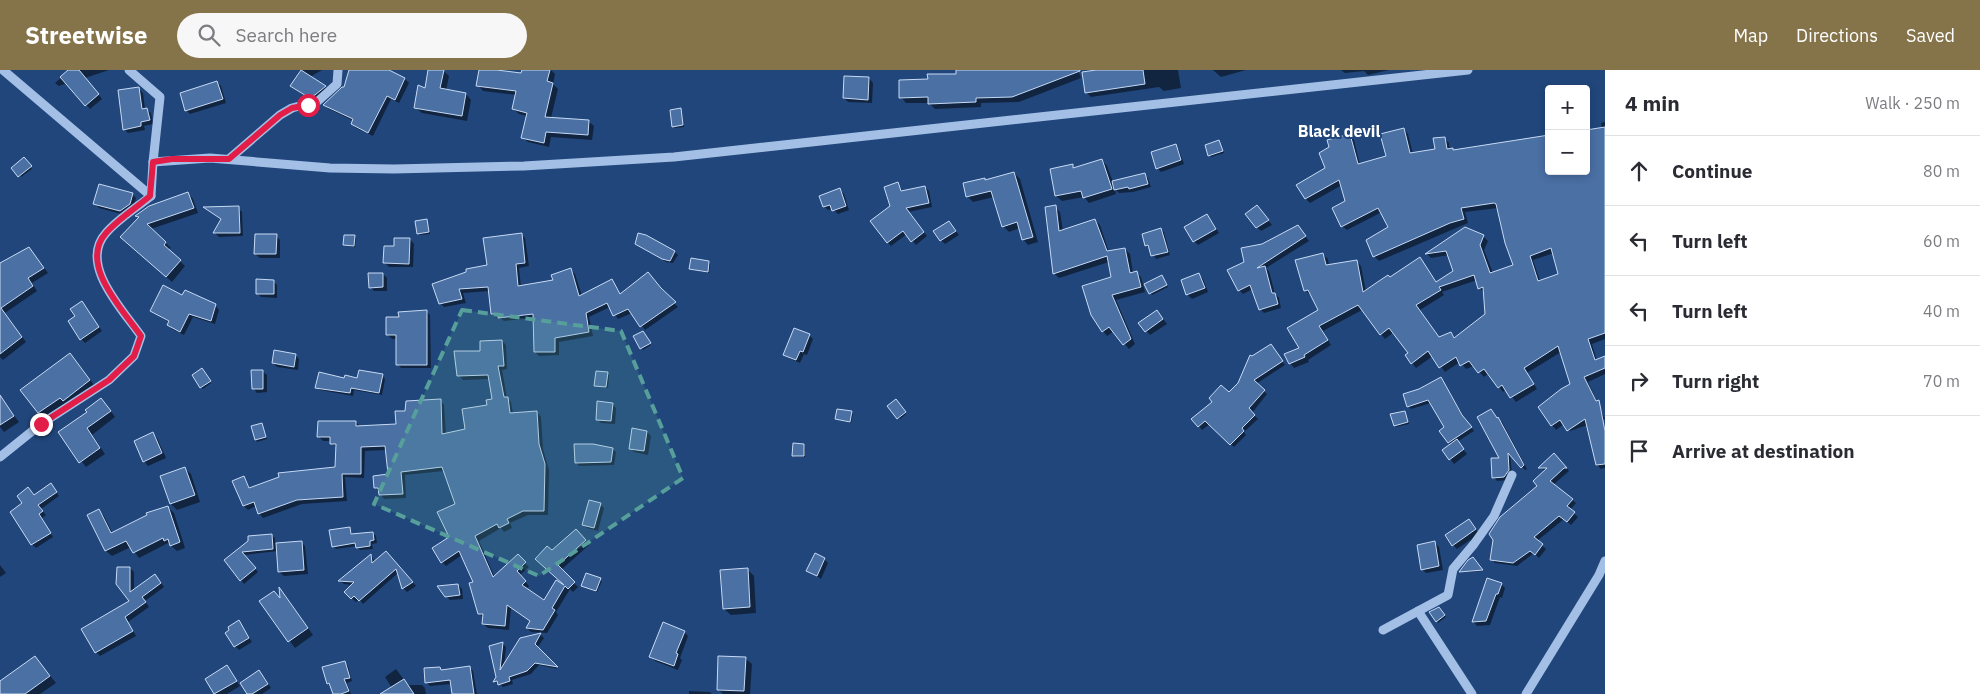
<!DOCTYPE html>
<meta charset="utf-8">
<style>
body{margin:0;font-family:"IBM Plex Sans",sans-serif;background:#f7f7f7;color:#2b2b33}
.controls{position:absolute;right:15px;top:15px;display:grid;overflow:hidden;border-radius:5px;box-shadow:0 2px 8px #0003}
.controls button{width:45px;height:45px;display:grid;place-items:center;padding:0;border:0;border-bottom:1px solid #e1e1e2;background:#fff;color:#2b2b33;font:25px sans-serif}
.stop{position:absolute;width:15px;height:15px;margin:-11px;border:4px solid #e11d48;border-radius:50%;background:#fff}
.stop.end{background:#e11d48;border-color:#fff;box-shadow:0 1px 5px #0008}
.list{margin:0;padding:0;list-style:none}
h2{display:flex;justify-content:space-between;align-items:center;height:65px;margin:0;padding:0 20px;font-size:21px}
h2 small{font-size:16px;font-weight:400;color:#7c7c81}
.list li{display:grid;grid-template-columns:32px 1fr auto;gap:15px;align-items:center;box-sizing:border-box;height:70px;padding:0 20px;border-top:1px solid #e1e1e2}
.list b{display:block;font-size:19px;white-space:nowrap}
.list em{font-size:16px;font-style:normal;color:#7c7c81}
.icon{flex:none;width:28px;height:28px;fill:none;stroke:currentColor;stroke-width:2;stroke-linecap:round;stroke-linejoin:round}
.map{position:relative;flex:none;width:1605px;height:624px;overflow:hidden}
header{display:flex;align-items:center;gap:30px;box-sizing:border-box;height:70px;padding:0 25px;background:#85744a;color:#fff}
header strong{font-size:24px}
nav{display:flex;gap:28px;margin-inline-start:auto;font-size:18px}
.search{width:350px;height:45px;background:#f7f7f7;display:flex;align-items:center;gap:12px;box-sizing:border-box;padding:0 18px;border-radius:28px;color:#7c7c81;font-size:19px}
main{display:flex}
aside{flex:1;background:#fff}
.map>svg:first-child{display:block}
.shadow{fill:#0007;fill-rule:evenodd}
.building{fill:#4a70a4;stroke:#c7daf4;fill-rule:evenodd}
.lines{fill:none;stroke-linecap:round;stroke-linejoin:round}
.minor{stroke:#a3bfe5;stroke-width:9}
.route{stroke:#e11d48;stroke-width:6}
.marked{fill:#579f9a;fill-opacity:0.2;stroke:#579f9a;stroke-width:4;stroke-dasharray:10 6;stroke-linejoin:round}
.labels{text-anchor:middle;stroke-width:4;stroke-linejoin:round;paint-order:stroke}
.quarter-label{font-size:16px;font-weight:bold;fill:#fff;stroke:#21467b}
</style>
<header>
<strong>Streetwise</strong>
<div class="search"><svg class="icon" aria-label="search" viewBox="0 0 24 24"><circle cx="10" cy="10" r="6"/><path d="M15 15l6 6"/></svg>Search here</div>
<nav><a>Map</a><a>Directions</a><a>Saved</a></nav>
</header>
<main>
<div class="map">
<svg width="1605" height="624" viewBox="0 0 1605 624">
<rect width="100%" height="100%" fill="#21467b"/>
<g class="shadow">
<polygon points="70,0 109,0 85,8 102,29 90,39 67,13 59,16 55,13"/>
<polygon points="300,0 322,0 310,7 329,20 313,31 296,20 292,16"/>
<polygon points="351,0 386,0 405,9 409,13 399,33 391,29 373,66 356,58 352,54 354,51 329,39 325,35 345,19"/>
<polygon points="430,0 443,0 449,6 446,21 466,24 471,30 467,51 422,43 416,38 426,20"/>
<polygon points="480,0 522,5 523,0 551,0 555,4 553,14 558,19 551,48 588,51 594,56 592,70 551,67 549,77 528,72 522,67 527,46 519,44 513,39 517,25 483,21 478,15"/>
<polygon points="957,0 1078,0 1081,8 1019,32 981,33 981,37 935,39 929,33 906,33 901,27 929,10 957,5"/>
<polygon points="1105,0 1178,0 1181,18 1164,21 1159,17 1091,27 1086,22"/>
<polygon points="1213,0 1246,0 1221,7"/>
<polygon points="1341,0 1389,0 1368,5 1364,1 1345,3"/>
<polygon points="869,8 873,13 872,33 848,32 844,28"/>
<polygon points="217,12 221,16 226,33 190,44 186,40"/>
<polygon points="139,19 143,23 145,39 151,43 153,54 144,56 145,60 128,63 124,59"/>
<polygon points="681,39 684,57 675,58 673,56"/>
<path d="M1605,52V269L1592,274L1597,291L1605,287V304L1588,312L1605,349L1570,361L1564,354L1556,360L1552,355L1572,314L1561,282L1527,303L1537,319L1516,332L1506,319L1503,322L1499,317L1489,303L1484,307L1474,296L1466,299L1460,292L1445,302L1433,286L1416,298L1412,293L1410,283L1394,262L1385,269L1362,240L1323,261L1331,275L1308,290L1309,292L1294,298L1290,293L1301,278L1319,241L1312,225H1310L1305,220L1323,185L1328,189L1329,196L1357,192L1361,196L1366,222L1420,189L1437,213L1454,201L1449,185L1431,188L1427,184L1465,159L1483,166L1488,171L1484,180L1493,203L1514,196L1498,138L1465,142L1468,153L1379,191L1374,186L1390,157L1382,142L1347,160L1342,156L1346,132L1342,115L1310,133L1306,129L1350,66L1354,70L1360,95L1387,87L1404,59L1408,64L1413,84L1436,80L1444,68L1449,73L1450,80L1454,81L1549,101H1586L1602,59L1601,53ZM1554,183L1559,205L1540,211L1533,190ZM1477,210L1479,218L1484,222L1487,244L1456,268L1451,263L1439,268L1420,240L1444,225L1442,222Z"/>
<polygon points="1219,72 1224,83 1211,87 1206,76"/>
<polygon points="1175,76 1179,80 1184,94 1161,102 1157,98"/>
<polygon points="24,89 32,99 21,107 13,98"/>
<polygon points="1102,90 1107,96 1113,112 1145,105 1148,108 1151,117 1133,122 1119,123 1115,119 1116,124 1089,133 1084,127 1062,131 1056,126 1072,96 1076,99"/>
<polygon points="1014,103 1020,109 1038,172 1028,175 1023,169 1020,158 1009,162 1003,156 994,127 973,132 967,126 984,109 987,111"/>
<polygon points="898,114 903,122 925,117 929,121 932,137 908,142 927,166 916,175 907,164 891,176 887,172 892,136"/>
<polygon points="840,120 844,124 849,140 838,144 833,139 828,140 824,136"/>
<polygon points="188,123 193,129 198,143 151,159 171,178 168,180 185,196 172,212 127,172 139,148 137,146"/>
<polygon points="132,124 136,128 133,138 125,145 99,138 95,133"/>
<polygon points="1055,137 1060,142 1063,161 1095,150 1100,155 1109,182 1125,179 1130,184 1133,203 1136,202 1141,207 1145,222 1116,230 1135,274 1129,279 1114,261 1107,266 1103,261 1112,208 1109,192 1059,208 1054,203"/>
<polygon points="238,138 242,142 243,166 219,167 215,163 222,150 206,139"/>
<polygon points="1261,141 1272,155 1261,161 1257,157"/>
<polygon points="1207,145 1219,163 1198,175 1194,171"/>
<polygon points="427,150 430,164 420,165 418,163"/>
<polygon points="949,152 959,165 945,174 941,170"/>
<polygon points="1298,157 1309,171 1266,198 1269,201 1275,224 1279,228 1281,238 1264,243 1260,239 1253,219 1243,224 1239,220 1262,175"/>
<polygon points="1161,159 1164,162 1170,185 1156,189 1150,178 1146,176 1143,165"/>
<polygon points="521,164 525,168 529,196 519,198 521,217 555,211 571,200 575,204 582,226 612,211 621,225 664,223 678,237 645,260 632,243 618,249 610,237 589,247 593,266 559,272 559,285 539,286 535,282 534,248 504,251 500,248 496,248 492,244 490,221 463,223 466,233 444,237 440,233 488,196"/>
<polygon points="276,166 280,170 280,188 260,188 255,184"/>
<polygon points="646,166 675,182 678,185 673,193 666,192 636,173"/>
<polygon points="354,167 356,168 355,177 346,176 344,175"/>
<polygon points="410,169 414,174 413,197 389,197 385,193 395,178"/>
<polygon points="33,183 48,203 32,213 37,221 5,243 26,272 3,290 0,287 0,195"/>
<polygon points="708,192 710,194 709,203 691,199"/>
<polygon points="383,204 387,208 387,221 374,221 370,217"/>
<polygon points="1199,205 1203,209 1208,222 1192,229 1188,225 1182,211"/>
<polygon points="1162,207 1168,217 1152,225 1146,215"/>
<polygon points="273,211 277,215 277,228 261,227 257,223"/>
<polygon points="183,226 215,235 219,240 215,254 193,247 184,265 172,259 168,255 170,253 151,241"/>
<polygon points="82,233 102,261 85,273 81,269 77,247"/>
<polygon points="426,241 430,245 431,298 401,298 398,294 397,269 392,269 388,265 400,248"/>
<polygon points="1160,245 1167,254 1150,265 1140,253"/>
<polygon points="643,262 651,275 643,280 635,267"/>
<polygon points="809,265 813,269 807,285 804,284 800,293 789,288 784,284"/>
<polygon points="502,271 506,275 507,299 502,300 507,328 511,332 513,344 537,342 541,347 543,379 549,400 548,445 528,445 510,453 512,458 504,462 501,458 479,471 495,508 518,486 529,497 520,505 529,516 526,519 544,531 556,511 567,518 568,517 552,482 576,460 589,475 561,500 578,517 573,522 570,519 556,542 558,545 547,563 531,562 527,558 531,552 511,538 509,560 488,558 483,554 483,548 479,543 475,514 462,485 446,496 442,492 451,467 456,434 444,401 405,405 406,428 384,429 375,417 389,405 386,380 365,381 364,408 345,407 347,431 302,434 263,448 259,443 256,436 248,440 244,436 244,408 250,418 337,399 337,377 331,373 331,371 323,371 319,367 356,352 361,357 397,355 406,342 440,330 444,335 446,365 466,360 494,330 490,309 463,310 459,305 481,282"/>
<polygon points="1271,275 1285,295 1256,314 1267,324 1252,343 1258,349 1244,362 1246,365 1234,377 1210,354 1202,360 1193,349 1229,324 1239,313 1253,287"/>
<polygon points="295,285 299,289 298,300 277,297 273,293"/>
<polygon points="75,290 95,316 44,348 39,342"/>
<polygon points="204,301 211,313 203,319 201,317"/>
<polygon points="262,301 267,305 267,322 257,323 253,318"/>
<polygon points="597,303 609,305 608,318 595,316"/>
<polygon points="382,305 385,309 382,325 354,320 353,326 320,320 317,317 345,310"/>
<polygon points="1443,312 1465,349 1474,361 1457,372 1467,384 1454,394 1444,381 1451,375 1440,362 1446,357 1431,333 1411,339 1408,336 1420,321"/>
<polygon points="898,332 906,344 900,349 898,348"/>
<polygon points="5,334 19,352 4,362 0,357 0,337"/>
<polygon points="612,334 616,338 615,354 601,353 597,349"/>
<polygon points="107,336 115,347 92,365 105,384 86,397 59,362"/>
<polygon points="851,342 853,344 851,353 837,349"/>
<polygon points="1405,342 1409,354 1396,357 1395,356"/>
<polygon points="1497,349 1502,352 1527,399 1525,400 1510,384 1512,404 1508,410 1497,411 1494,407 1501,389"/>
<polygon points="261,354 267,369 257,372 252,357"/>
<polygon points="1605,359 1605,398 1601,399 1597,395 1589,362"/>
<polygon points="647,362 651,366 648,385 634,382 630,378"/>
<polygon points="153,364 157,368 166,388 148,396 144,391 135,372"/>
<polygon points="803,375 805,377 805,387 795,387 794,385"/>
<polygon points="612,379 616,382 614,395 579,396 576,392"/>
<polygon points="1554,385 1569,401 1553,415 1576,433 1570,440 1578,447 1571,455 1564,449 1537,471 1546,479 1539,488 1534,483 1517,496 1495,493 1491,489 1539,416 1546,401 1540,398"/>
<polygon points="184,398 191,404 200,432 177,440 171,434"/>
<polygon points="54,419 59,426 41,439 46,445 42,448 53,467 36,478 32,474 35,426"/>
<polygon points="600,434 604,438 598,461 587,458 583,454"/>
<polygon points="168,437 174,443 185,478 177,481 168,473 139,488 131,477 112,486 106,481 88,445 98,440 104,446 113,464"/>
<polygon points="1473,454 1479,464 1457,479 1453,475"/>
<polygon points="349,458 353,465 373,463 376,466 377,473 372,474 373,479 360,480 357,476 336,479 333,476"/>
<polygon points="271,465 275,468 275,474 301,472 305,476 308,504 284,506 279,502 278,481 244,485 258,502 244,514 225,491"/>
<polygon points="1435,473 1439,477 1443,500 1426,503 1422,499"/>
<polygon points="371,485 375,492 390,486 416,516 407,522 403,518 398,503 363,534 359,529 356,532 345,522 352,515 344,514 340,511"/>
<polygon points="824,489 828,493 821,509 808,500"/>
<polygon points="1474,490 1483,501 1461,502"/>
<polygon points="0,495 6,503 0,507"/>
<polygon points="130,498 134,502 134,520 159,510 164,517 145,531 149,537 128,552 136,566 100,586 96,582 131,531 118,513"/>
<polygon points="747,499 754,506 756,543 731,545 724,539"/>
<polygon points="600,510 602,511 597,522 584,517"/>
<polygon points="1501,514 1505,518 1502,528 1500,527 1490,555 1477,556 1474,552"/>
<polygon points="458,515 462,519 463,529 450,530 446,526"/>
<polygon points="281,520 313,565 295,578 261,532 281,530"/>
<polygon points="1440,540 1446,547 1438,553 1437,551"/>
<polygon points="238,552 252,572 239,580 235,576"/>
<polygon points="684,562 688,566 680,588 682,590 678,600 655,591 651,587"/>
<polygon points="541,565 544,568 537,578 558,599 539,595 531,604 512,610 513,614 503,617 500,614 498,615 495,612 497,608 490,577 503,574 506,577 504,597 520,569"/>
<polygon points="35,587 56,613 40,624 0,624 0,613"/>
<polygon points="745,588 752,594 750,624 723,624 718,619"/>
<polygon points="345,592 348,596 352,611 347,613 351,624 335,624 328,613"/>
<polygon points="227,597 240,616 227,624 216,624 207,609"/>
<polygon points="469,597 473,601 477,624 454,624 452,614 430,616 426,612 440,598 443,601"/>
<polygon points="396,599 408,615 422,615 425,618 426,624 382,624 392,618 385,607"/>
<polygon points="263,606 271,618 262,624 249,624 241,613"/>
<polygon points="689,621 710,622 712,624 689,624"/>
</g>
<g class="building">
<polygon points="68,0 79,0 99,24 85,36 60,7"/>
<polygon points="301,0 326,16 315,25 308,27 290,16"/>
<polygon points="349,0 389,0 405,8 395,30 387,26 368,63 351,54 353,49 323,35 342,17 344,17"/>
<polygon points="428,0 444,0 440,18 466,23 462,46 414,38 418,15 425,18"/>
<polygon points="479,0 497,0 521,3 522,0 550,0 547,11 553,13 545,47 589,50 588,65 546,62 544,73 521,68 527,43 512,39 516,21 476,16"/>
<polygon points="956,0 1080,0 1080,1 1012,27 976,28 976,32 928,34 928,27 899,28 899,10 928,9 927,4 956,4"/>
<polygon points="1096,0 1143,0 1145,14 1085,23 1082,2"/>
<polygon points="844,6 869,7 868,30 843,28"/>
<polygon points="217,11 223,29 185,41 180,23"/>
<polygon points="139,17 142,39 147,38 150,50 141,52 141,56 123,60 118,20"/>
<polygon points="681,38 683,55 672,57 670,40"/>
<path d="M1605,57V263L1588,269L1595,290L1605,286V298L1584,307L1596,331L1599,330L1605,361V394L1596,395L1585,349L1567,361L1560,350L1551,356L1538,337L1561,319L1570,314L1558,276L1524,298L1534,314L1510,328L1502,315L1498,318L1484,299L1478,303L1469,291L1460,296L1456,287L1439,298L1428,281L1411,294L1405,285L1408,283L1389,258L1380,265L1358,235L1319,256L1328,270L1304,285L1305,287L1289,294L1284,284L1299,278L1287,258L1318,240L1308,220L1304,221L1295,190L1323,183L1326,195L1357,190L1363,222L1379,211L1388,205L1390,207L1420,187L1436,212L1453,201L1446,181L1425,184L1465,157L1484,165L1480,175L1490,203L1513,195L1505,173L1496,134L1494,133L1461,138L1464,149L1450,153L1373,187L1366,170L1388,157L1378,138L1341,157L1332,138L1345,131L1339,110L1305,129L1296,115L1325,98L1319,83L1329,77L1327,70L1350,64L1358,94L1386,86L1380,64L1404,58L1410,83L1435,79L1433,68L1445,67L1447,79L1453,78V80L1549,65V101H1586V60ZM1551,178L1558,204L1538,211L1530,186ZM1474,205L1478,219L1483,217L1485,244L1454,268L1451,262L1439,267L1416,235L1441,220L1439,217Z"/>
<polygon points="1219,70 1223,81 1208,86 1205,75"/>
<polygon points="1176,74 1181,90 1156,99 1151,82"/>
<polygon points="24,87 32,96 18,107 11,98"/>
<polygon points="1102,89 1112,119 1083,128 1081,121 1055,126 1050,99 1073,94 1073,98"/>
<polygon points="1014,102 1033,167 1022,170 1017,152 1002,157 991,121 966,127 963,113 985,108 985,110"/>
<polygon points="1145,103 1148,114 1129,119 1128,117 1114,120 1112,111"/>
<polygon points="898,112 901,121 925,116 929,133 906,138 924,162 911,172 903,161 887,173 870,151 890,136 884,117"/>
<polygon points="99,114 133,123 130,134 120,141 93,134"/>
<polygon points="840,118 846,136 832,141 830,135 823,137 819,126"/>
<polygon points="188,122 194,138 147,154 166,172 164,175 181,190 166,207 120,167 139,147 135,146 149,136"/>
<polygon points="1056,135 1059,161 1095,149 1107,181 1125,178 1130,203 1137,201 1141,217 1112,225 1131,269 1123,275 1109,257 1102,262 1091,245 1082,216 1111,207 1107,186 1053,204 1045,137"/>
<polygon points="1257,135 1269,150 1256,158 1245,144"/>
<polygon points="239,136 240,163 213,163 221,149 203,137"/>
<polygon points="1207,144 1216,159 1193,172 1184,157"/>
<polygon points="427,149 429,162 417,164 415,151"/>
<polygon points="949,151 956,161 940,171 933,161"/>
<polygon points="1298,155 1306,166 1257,198 1265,196 1272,223 1275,223 1278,234 1259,240 1250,215 1238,221 1227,200 1244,192 1241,178 1262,174"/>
<polygon points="1161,158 1168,182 1151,186 1148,175 1145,176 1142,164"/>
<polygon points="522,163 525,193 516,194 518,216 553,210 551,205 571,198 579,226 612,209 620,224 648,202 661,218 676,232 640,257 628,239 613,246 607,233 586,243 589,262 555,268 555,282 534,282 533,244 498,248 498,244 491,244 488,217 459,219 462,229 439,234 432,214 466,202 466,199 487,195 483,168"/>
<polygon points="638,163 646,165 675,181 670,191 662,189 635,174"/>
<polygon points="255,164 277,164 276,184 254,184"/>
<polygon points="344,165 355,165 354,176 343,175"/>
<polygon points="394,168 410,168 409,194 383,193 384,176 394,176"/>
<polygon points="29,177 44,198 28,208 33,216 1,238 22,267 0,284 0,193"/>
<polygon points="691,188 709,191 708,202 689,199"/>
<polygon points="368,203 383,203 383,217 369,218"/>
<polygon points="1199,203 1205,218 1186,225 1181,210"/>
<polygon points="1162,205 1167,215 1149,224 1144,214"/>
<polygon points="256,209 274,210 274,224 256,224"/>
<polygon points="163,215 182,225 185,220 216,234 211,251 189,244 180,262 167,255 169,251 150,241"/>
<polygon points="82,231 99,257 80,270 68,251 75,246 70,239"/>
<polygon points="427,240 427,295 396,295 396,265 386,265 386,247 399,247 398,242"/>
<polygon points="1157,240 1163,249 1145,262 1138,253"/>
<polygon points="794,258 810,264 803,282 800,281 796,290 783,285"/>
<polygon points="643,261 651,273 640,279 633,266"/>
<polygon points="502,270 504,296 498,296 504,327 508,327 510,343 537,341 539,374 545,394 544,441 523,441 507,449 509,453 499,458 497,454 475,466 493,507 518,484 526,492 517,501 526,511 522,515 544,530 556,510 564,515 535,489 547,476 552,480 576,459 586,470 558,495 575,512 568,519 565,516 552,538 555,540 543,560 526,558 530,551 507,535 505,556 482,554 483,544 478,544 469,513 473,512 459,481 441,493 432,478 449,467 437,442 455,434 442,397 401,402 403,424 379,425 378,418 374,418 373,406 388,404 385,376 361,377 361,404 342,404 343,427 297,430 258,444 254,432 243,436 232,411 244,406 249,418 279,407 278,403 335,397 336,374 330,374 330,367 317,367 318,351 356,351 356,356 396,354 395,341 405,341 406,331 441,329 442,364 465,359 462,339 487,335 486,330 492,329 488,305 457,306 454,281 480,281 480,271"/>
<polygon points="1271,274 1283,291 1254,310 1265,320 1249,338 1255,345 1242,358 1244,361 1230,375 1205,351 1198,357 1191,349 1212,332 1209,328 1221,315 1229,322 1238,313 1250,285 1252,286"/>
<polygon points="274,280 296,284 294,297 272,293"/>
<polygon points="70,283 90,310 63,331 60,328 38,343 20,320"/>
<polygon points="202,298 211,311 200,318 192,305"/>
<polygon points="251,300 263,300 263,319 252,319"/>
<polygon points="359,300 383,304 379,323 351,318 350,323 315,318 319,302 344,308 345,305 357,308"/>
<polygon points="596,301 608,302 606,317 594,316"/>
<polygon points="1441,307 1462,345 1472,357 1448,373 1439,361 1444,357 1428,330 1407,337 1403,324 1419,319"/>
<polygon points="0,325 14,346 0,355"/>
<polygon points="101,328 111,341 87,358 100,378 79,393 58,362 87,342 85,340"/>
<polygon points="896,329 906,342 897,349 887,336"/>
<polygon points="597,331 613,333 611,351 596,350"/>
<polygon points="837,339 852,341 850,352 835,349"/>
<polygon points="1491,339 1497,348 1498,347 1524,395 1521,398 1508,383 1509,400 1504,407 1492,408 1491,388 1499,388 1477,347"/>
<polygon points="1405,341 1408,352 1394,356 1390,344"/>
<polygon points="262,353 266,367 255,370 251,356"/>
<polygon points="632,358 647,361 644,381 629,379"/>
<polygon points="153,362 162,383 143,392 134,371"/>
<polygon points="1457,369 1464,379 1449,390 1442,380"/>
<polygon points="793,373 804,374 804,386 792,386"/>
<polygon points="574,374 593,374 613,378 611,392 575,393"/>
<polygon points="1554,383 1567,398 1564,398 1550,411 1573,429 1567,436 1575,442 1567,452 1559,446 1534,467 1543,474 1535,485 1530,481 1513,493 1490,490 1493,470 1489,464 1500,447 1537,416 1533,411 1547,398 1538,398"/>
<polygon points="185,397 195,425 170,434 160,406"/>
<polygon points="51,413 57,422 38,435 43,441 39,444 51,463 31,475 10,442 22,433 17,426 28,417 34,425"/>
<polygon points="589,430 601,433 594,458 582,455"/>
<polygon points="168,436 180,472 170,476 168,469 164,471 163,468 133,483 126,471 105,481 87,445 99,439 111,463 147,445 146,443"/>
<polygon points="1469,449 1476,459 1452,476 1445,465"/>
<polygon points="350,457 351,464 373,462 374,470 370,471 370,476 356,478 355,473 332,477 329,460"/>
<polygon points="272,464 273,479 242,482 256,498 240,511 224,490 248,471 248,466"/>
<polygon points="302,471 304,500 278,502 276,473"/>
<polygon points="1435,471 1439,496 1421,500 1417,475"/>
<polygon points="386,481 413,512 402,519 396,499 359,531 354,526 351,529 344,522 354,512 338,511 371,484 372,493"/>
<polygon points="815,483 825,488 817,506 806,501"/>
<polygon points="1473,487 1483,500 1459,502 1468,490"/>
<polygon points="117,497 130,497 130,522 155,504 161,513 142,527 146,532 125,547 133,561 95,583 81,559 129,531 116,514"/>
<polygon points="748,498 750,537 723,539 720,500"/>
<polygon points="586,503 601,508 596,521 581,516"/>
<polygon points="1487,508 1502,513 1498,524 1496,524 1486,551 1472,552"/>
<polygon points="458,514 460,525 445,527 437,516"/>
<polygon points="279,517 308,558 288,572 259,531 274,521 280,528"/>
<polygon points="1439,537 1445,545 1436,552 1429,542"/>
<polygon points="239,550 249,568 234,577 225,563 229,560 228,557"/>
<polygon points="663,552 685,561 676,583 678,584 674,596 649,587"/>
<polygon points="541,563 535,574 558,597 535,593 527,601 509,607 510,611 498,615 497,611 493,612 496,607 489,576 503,572 500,600 520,568"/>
<polygon points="35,586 50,606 25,624 0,624 0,611"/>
<polygon points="718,586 746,587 744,621 717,620"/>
<polygon points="345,591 350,608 344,609 349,621 341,624 333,624 329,613 327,614 322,597"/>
<polygon points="227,595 237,611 214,624 205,609"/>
<polygon points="470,596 474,624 452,624 450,610 425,613 424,598 440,597 441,600"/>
<polygon points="259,600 268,614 252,624 247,624 240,613"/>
<polygon points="404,609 414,624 380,624"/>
</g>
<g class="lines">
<g class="minor">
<polyline points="3,0 151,126 153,92 210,88 330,98 394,99 524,96 674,87 1468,0"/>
<polyline points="129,0 160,27 153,92"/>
<polyline points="229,89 280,45 292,38 318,31 337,14 338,0"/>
<path d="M0,387L41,354L109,310L134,286L141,266C123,240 78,194 106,163C118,149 136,138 151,126"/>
<polyline points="1418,541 1472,624"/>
<polyline points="1383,560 1448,525 1453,499 1474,474 1494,446 1512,405"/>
<polyline points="1526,624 1599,505 1605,491"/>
</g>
</g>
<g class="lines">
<path class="route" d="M41,354L109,310L134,286L141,266C123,240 78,194 106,163C118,149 136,138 150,126L153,92L172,89H229L280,45L292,38L308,35"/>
</g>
<path class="marked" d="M462,240L621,261L683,408L539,506L374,434Z"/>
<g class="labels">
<g class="quarter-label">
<text x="1339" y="67">Black devil</text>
</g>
</g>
</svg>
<div class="controls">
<button>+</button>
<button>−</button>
</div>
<div class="stop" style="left:308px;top:35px"></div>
<div class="stop end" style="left:41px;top:354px"></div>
</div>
<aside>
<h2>4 min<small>Walk · 250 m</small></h2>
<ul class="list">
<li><svg class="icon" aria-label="ahead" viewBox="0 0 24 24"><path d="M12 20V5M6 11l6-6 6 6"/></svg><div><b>Continue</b></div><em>80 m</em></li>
<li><svg class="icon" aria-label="left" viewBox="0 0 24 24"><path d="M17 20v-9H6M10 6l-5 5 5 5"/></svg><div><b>Turn left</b></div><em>60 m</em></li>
<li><svg class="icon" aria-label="left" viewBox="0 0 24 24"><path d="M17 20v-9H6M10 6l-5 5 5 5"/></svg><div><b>Turn left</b></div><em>40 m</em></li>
<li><svg class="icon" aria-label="right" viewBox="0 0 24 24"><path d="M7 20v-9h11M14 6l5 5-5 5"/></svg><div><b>Turn right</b></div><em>70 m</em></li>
<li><svg class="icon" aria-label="arrive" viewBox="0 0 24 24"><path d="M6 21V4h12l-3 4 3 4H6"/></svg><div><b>Arrive at destination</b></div></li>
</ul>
</aside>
</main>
